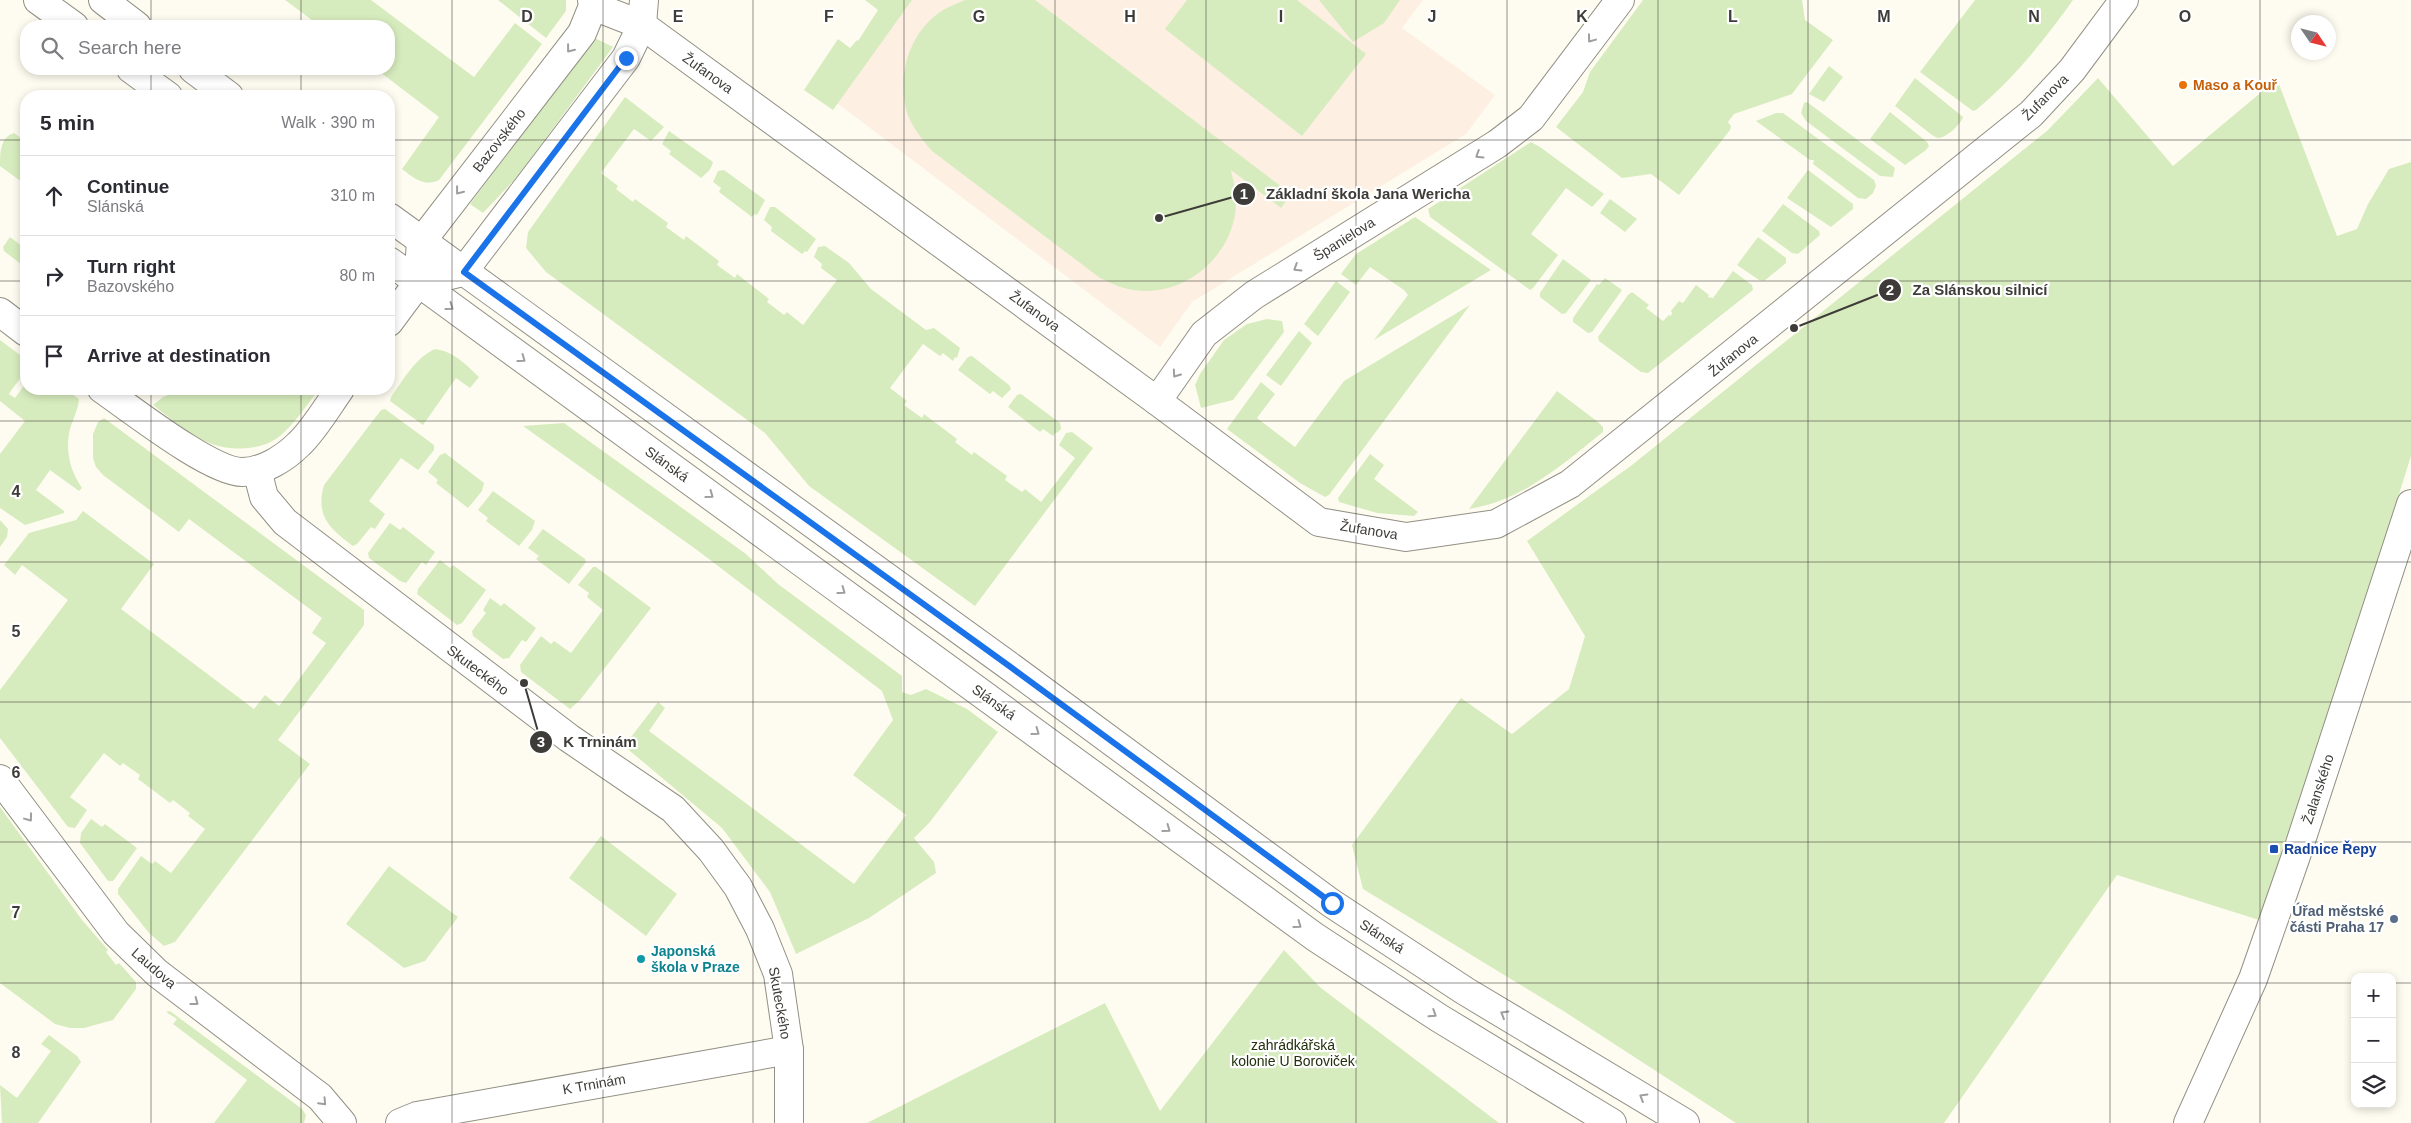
<!DOCTYPE html>
<meta charset="utf-8">
<style>
body{margin:0;font-family:Arial,sans-serif;background:#f7f7f7;color:#2b2b33}
.controls{position:absolute;right:15px;bottom:15px;display:grid;overflow:hidden;border-radius:10px;box-shadow:0 2px 8px #0003}
.controls button{width:45px;height:45px;display:grid;place-items:center;padding:0;border:0;border-bottom:1px solid #e1e1e2;background:#fff;color:#2b2b33;font:25px sans-serif}
.compass{position:absolute;left:2291px;top:15px;width:45px;height:45px;border-radius:50%;background:#fff;box-shadow:0 2px 8px #0003;rotate:125deg}
.stop{position:absolute;width:15px;height:15px;margin:-11px;border:4px solid #1a73e8;border-radius:50%;background:#fff}
.stop.end{background:#1a73e8;border-color:#fff;box-shadow:0 1px 5px #0008}
.list{margin:0;padding:0;list-style:none}
h2{display:flex;justify-content:space-between;align-items:center;height:65px;margin:0;padding:0 20px;font-size:21px}
h2 small{font-size:16px;font-weight:400;color:#7c7c81}
.list li{display:grid;grid-template-columns:32px 1fr auto;gap:15px;align-items:center;box-sizing:border-box;height:80px;padding:0 20px;border-top:1px solid #e1e1e2}
.list b{display:block;font-size:19px;white-space:nowrap}
.list p{margin:0;font-size:16px;white-space:nowrap;color:#7c7c81}
.list em{font-size:16px;font-style:normal;color:#7c7c81}
.icon{flex:none;width:28px;height:28px;fill:none;stroke:currentColor;stroke-width:2;stroke-linecap:round;stroke-linejoin:round}
.map{position:relative;flex:none;width:2411px;height:1123px;overflow:hidden}
.search{position:absolute;background:#fff;box-shadow:0 2px 8px #0003;left:20px;top:20px;width:375px;height:55px;display:flex;align-items:center;gap:12px;box-sizing:border-box;padding:0 18px;border-radius:20px;color:#7c7c81;font-size:19px}
.panel{position:absolute;background:#fff;box-shadow:0 2px 8px #0003;left:20px;top:90px;width:375px;height:305px;border-radius:20px}
.map>svg:first-child{display:block}
.education{fill:#fdefe1}
.green{fill:#d7ecbe}
.lines{fill:none;stroke-linecap:round;stroke-linejoin:round}
.minor-casing{stroke:#929085;stroke-width:30}
.major-casing{stroke:#929085;stroke-width:30}
.minor{stroke:#fff;stroke-width:28}
.major{stroke:#fff;stroke-width:28}
.oneway{stroke:#9e9e9c}
.route{stroke:#1a73e8;stroke-width:6}
.grid{fill:none;stroke:#3e3c38;stroke-width:1;stroke-opacity:0.55}
.food-dot{fill:#e8710a;stroke:#fff;stroke-width:2}
.transit-dot{fill:#1a4fb4;stroke:#fff;stroke-width:2}
.service-dot{fill:#5c6f8a;stroke:#fff;stroke-width:2}
.culture-dot{fill:#0f9aa8;stroke:#fff;stroke-width:2}
.labels{text-anchor:middle;stroke-width:4.5;stroke-linejoin:round;paint-order:stroke}
.street-label{font-size:14px;fill:#3e3c38;stroke:#fff}
.food-label{font-size:14px;font-weight:bold;fill:#c56008;stroke:#fff;text-anchor:start}
.transit-label{font-size:14px;font-weight:bold;fill:#164399;stroke:#fff;text-anchor:start}
.service-label{font-size:14px;font-weight:bold;fill:#4e5e75;stroke:#fff;text-anchor:end}
.culture-label{font-size:14px;font-weight:bold;fill:#0d838f;stroke:#fff;text-anchor:start}
.park-label{font-size:14px;fill:#22300c;stroke:#fff}
.grid-label{font-size:16px;text-anchor:middle;font-weight:bold;fill:#3e3c38;stroke:#fff;stroke-width:4.5;stroke-linejoin:round;paint-order:stroke}
.leader{fill:none;stroke:#3e3c38;stroke-width:2}
.callout-dot{fill:#3e3c38;stroke:#fff;stroke-width:2}
.mark-label{font-size:15px;text-anchor:middle;font-weight:bold;fill:#fff}
.callout-label{font-size:15px;text-anchor:middle;font-weight:bold;fill:#3e3c38;stroke:#fff;stroke-width:4.5;stroke-linejoin:round;paint-order:stroke}
</style>
<div class="map">
<svg width="2411" height="1123" viewBox="0 0 2411 1123">
<rect width="100%" height="100%" fill="#fefcf0"/>
<polygon class="education" points="912,0 1423,0 1402,28 1495,95 1466,134 1192,302 1160,347 837,103"/>
<g class="green">
<path d="M285,0H371L474,77L515,23L542,44L439,180C424,187 415,179 402,169L439,117L376,69H389V26H320Z"/>
<polygon points="498,0 566,0 566,11 546,38"/>
<polygon points="865,0 912,0 833,110 804,90 838,39 850,48 857,40 858,41 878,10"/>
<path d="M965,0H1035L1291,194L1281,208L1231,170C1233,180 1237,192 1236,203C1235,257 1181,301 1128,289C1118,287 1109,282 1100,278L932,151C922,139 910,125 906,109C897,72 911,30 943,10C950,6 958,3 965,0Z"/>
<polygon points="1187,0 1297,0 1366,54 1302,136 1165,29"/>
<polygon points="1319,0 1400,0 1384,23 1353,42"/>
<polygon points="1643,0 1802,0 1805,20 1833,40 1792,94 1734,114 1728,122 1731,126 1730,130 1679,195 1651,174 1622,178 1556,127 1583,92 1590,72"/>
<path d="M1975,0H2073C2042,43 2017,75 1976,110L1973,111L1920,72Z"/>
<polygon points="593,37 613,47 518,176 483,213 470,204"/>
<polygon points="1829,66 1843,77 1824,102 1809,94"/>
<path d="M1915,78L1963,117C1962,123 1946,138 1939,138C1937,138 1934,136 1932,135L1895,106Z"/>
<polygon points="2098,78 2173,166 2277,79 2337,236 2357,229 2368,204 2389,169 2411,162 2411,456 2335,698 2259,920 2117,875 1944,1123 1736,1123 1565,1012 1363,889 1352,845 1461,698 1512,734 1569,689 1585,636 1527,541 1632,465 2048,130"/>
<polygon points="625,97 664,127 651,141 634,129 601,173 618,186 616,189 633,202 635,199 668,223 666,227 684,240 686,236 719,261 717,265 735,278 737,274 769,299 767,302 784,315 787,312 803,325 837,280 821,268 822,264 814,257 818,247 825,246 849,263 871,289 926,330 934,328 960,348 957,358 955,357 953,361 943,353 940,356 923,344 890,388 907,401 904,405 922,418 924,414 957,439 955,442 972,455 974,452 1007,476 1005,480 1022,492 1025,489 1041,502 1075,458 1059,445 1066,433 1072,432 1093,448 975,606 809,486 765,433 546,272 526,248 528,232"/>
<polygon points="1807,102 1895,168 1893,177 1880,176 1806,121 1801,113 1804,103"/>
<polygon points="1890,112 1927,142 1929,146 1926,150 1905,165 1870,139"/>
<polygon points="1776,113 1783,113 1874,180 1876,186 1873,193 1866,199 1858,198 1813,164 1814,160 1810,160 1756,121"/>
<path d="M669,131L713,162C711,171 706,173 701,178L669,154L671,151L662,144Z"/>
<path d="M14,133L26,142V185L0,166C0,153 0,137 14,133Z"/>
<polygon points="1531,142 1540,147 1604,194 1592,207 1566,188 1531,234 1558,255 1533,288 1530,290 1430,217 1428,209"/>
<polygon points="724,170 765,200 757,215 755,214 752,217 719,192 721,188 713,182 718,171"/>
<polygon points="1808,170 1853,204 1853,209 1831,227 1787,198"/>
<polygon points="1610,199 1637,219 1625,232 1600,213"/>
<polygon points="1783,204 1819,231 1820,235 1798,254 1792,253 1762,231"/>
<polygon points="770,207 775,207 816,239 807,252 805,251 802,254 771,231 772,227 764,220"/>
<polygon points="1415,217 1491,270 1374,340 1408,295 1404,290 1370,267 1356,285 1341,274 1356,254"/>
<polygon points="10,237 26,249 26,268 4,251 3,247"/>
<polygon points="1758,237 1786,258 1786,263 1764,281 1759,280 1737,265"/>
<polygon points="1563,259 1591,280 1566,313 1562,314 1540,297 1540,293"/>
<polygon points="1733,271 1752,285 1753,290 1648,373 1641,372 1599,341 1598,337 1628,295 1632,292 1649,305 1646,308 1663,321 1669,315 1671,316 1672,313 1671,311 1679,301 1683,303 1696,285 1709,295 1708,297 1713,298"/>
<polygon points="1605,278 1622,290 1592,332 1588,333 1573,322 1573,318 1597,284 1599,285"/>
<polygon points="1336,281 1350,292 1318,336 1304,324"/>
<polygon points="1470,305 1329,495 1325,497 1300,483 1227,429 1261,382 1275,394 1257,418 1295,447 1344,381"/>
<polygon points="1267,319 1282,321 1284,332 1233,400 1201,408 1195,385 1200,374 1224,340 1247,324"/>
<polygon points="1299,331 1312,343 1281,386 1266,375"/>
<path d="M0,340L24,358C31,371 15,383 9,394L15,398L26,383V389H65L79,399C78,410 73,419 70,429C65,450 70,471 82,488L79,491L50,470L36,490L64,511V513L25,525L0,508V454L25,421L0,401Z"/>
<path d="M435,349C455,352 465,364 479,377L470,388L456,378L423,425L390,401L391,397C404,379 415,358 435,349Z"/>
<polygon points="972,356 1009,385 1011,389 1002,398 993,391 990,394 958,370 968,357"/>
<path d="M185,389H319C307,405 295,423 280,436C270,444 259,447 248,448C208,453 182,427 153,405L163,397Z"/>
<path d="M1557,391L1598,422L1603,427V432C1563,464 1522,501 1469,509Z"/>
<polygon points="1021,394 1060,423 1061,429 1057,433 1056,432 1053,436 1043,429 1040,432 1008,407 1017,395"/>
<path d="M385,409L434,445V450L418,470L401,458L369,501L385,514L375,529L371,527L357,544L353,546C330,529 315,516 324,485L381,410Z"/>
<polygon points="104,418 364,610 364,625 278,740 310,764 175,942 164,946 149,933 118,894 118,889 141,856 152,864 155,861 171,873 205,829 188,816 190,813 173,800 170,803 138,779 140,775 123,763 120,766 104,753 70,797 87,810 75,828 68,827 0,738 0,690 68,600 22,565 15,575 4,565 29,533 76,520 83,511 154,564 121,609 254,709 265,695 279,706 326,643 312,633 322,618 189,519 179,532 103,475 96,467 93,458 93,434 98,422"/>
<polygon points="564,423 746,554 778,584 902,676 902,692 911,695 926,689 967,709 998,732 930,822 914,838 934,862 936,873 869,918 796,954 770,892 722,828 624,746 658,702 665,708 649,731 854,884 906,815 853,775 893,720 882,691 697,550 523,426"/>
<polygon points="445,453 484,483 482,491 468,508 436,483 438,480 428,472 440,455"/>
<polygon points="1370,454 1384,465 1374,479 1418,512 1414,516 1377,513 1339,502 1338,498"/>
<polygon points="493,491 535,521 532,530 519,546 486,521 488,518 478,510"/>
<polygon points="0,520 8,529 7,537 0,547"/>
<polygon points="390,523 400,530 403,527 435,552 426,565 422,562 406,583 400,581 369,558 368,553"/>
<polygon points="543,529 585,559 586,562 569,584 536,559 539,556 528,548"/>
<polygon points="440,560 450,568 453,565 486,590 462,623 457,625 417,594 418,589"/>
<polygon points="593,567 596,567 651,608 580,700 570,709 521,672 520,665 541,636 551,644 554,641 571,653 603,610 587,597 589,593 578,585"/>
<polygon points="490,598 501,606 504,603 536,628 526,642 522,640 509,658 503,659 473,636 472,631 486,613 483,610"/>
<polygon points="0,807 82,920 108,950 106,952 116,965 119,963 136,982 136,989 113,1020 84,1028 70,1028 55,1024 0,983"/>
<polygon points="91,819 102,827 105,824 137,848 113,881 108,881 80,843 81,833"/>
<polygon points="601,836 677,894 646,936 569,878"/>
<polygon points="389,866 458,917 425,961 404,968 346,924"/>
<polygon points="1284,950 1321,988 1499,1123 867,1123 1105,1003 1160,1111"/>
<polygon points="170,1011 302,1109 306,1115 304,1123 214,1123 247,1080 173,1024 177,1019 166,1012"/>
<polygon points="49,1035 77,1056 81,1062 38,1123 2,1123 0,1085 17,1098 51,1051 41,1044"/>
</g>
<g class="lines">
<g class="minor-casing">
<g id="minor">
<polyline points="593,6 642,25 1157,401 1319,522 1406,537 1496,524 1570,484 2031,114 2072,70 2124,0"/>
<polyline points="418,283 463,272 626,58 642,25 644,0"/>
<polyline points="0,312 26,332"/>
<polyline points="389,322 418,283 421,242 582,33 593,6 592,0"/>
<path d="M102,389C131,409 211,472 242,472C263,472 285,458 299,444C314,430 328,406 340,389"/>
<polyline points="1157,401 1204,334 1254,295 1497,144 1531,118 1620,0"/>
<polyline points="257,470 264,497 285,522 569,738 673,809 711,850 738,887 760,929 778,974 789,1050 789,1123"/>
<polyline points="0,779 116,933 157,973 320,1097 342,1123"/>
<polyline points="400,1123 417,1116 789,1050"/>
<polyline points="2188,1123 2253,979 2296,856 2411,504"/>
</g>
</g>
<g class="major-casing">
<g id="major">
<polyline points="38,0 74,26"/>
<polyline points="103,0 137,26"/>
<polyline points="131,69 168,96"/>
<polyline points="193,69 229,96"/>
<polyline points="389,217 1012,668 1331,903 1465,991 1685,1123"/>
<polyline points="389,261 1315,937 1439,1018 1612,1123"/>
</g>
</g>
<use href="#minor" class="minor"/>
<use href="#major" class="major"/>
</g>
<defs><path id="oneway-chevron" d="M-2-3.5L2.5 0L-2 3.5" fill="none" stroke-width="1.6" stroke-linecap="round" stroke-linejoin="round" transform="scale(1.25)"/></defs>
<g class="oneway">
<use href="#oneway-chevron" transform="translate(1591 39) rotate(127)"/>
<use href="#oneway-chevron" transform="translate(570 49) rotate(128)"/>
<use href="#oneway-chevron" transform="translate(1479 155) rotate(148)"/>
<use href="#oneway-chevron" transform="translate(459 191) rotate(128)"/>
<use href="#oneway-chevron" transform="translate(1297 268) rotate(148)"/>
<use href="#oneway-chevron" transform="translate(450 307) rotate(36)"/>
<use href="#oneway-chevron" transform="translate(522 359) rotate(36)"/>
<use href="#oneway-chevron" transform="translate(1176 374) rotate(125)"/>
<use href="#oneway-chevron" transform="translate(710 495) rotate(36)"/>
<use href="#oneway-chevron" transform="translate(842 591) rotate(36)"/>
<use href="#oneway-chevron" transform="translate(1036 732) rotate(36)"/>
<use href="#oneway-chevron" transform="translate(29 818) rotate(53)"/>
<use href="#oneway-chevron" transform="translate(1167 829) rotate(36)"/>
<use href="#oneway-chevron" transform="translate(1298 925) rotate(36)"/>
<use href="#oneway-chevron" transform="translate(195 1002) rotate(37)"/>
<use href="#oneway-chevron" transform="translate(1433 1014) rotate(33)"/>
<use href="#oneway-chevron" transform="translate(1504 1014) rotate(-149)"/>
<use href="#oneway-chevron" transform="translate(1643 1097) rotate(-149)"/>
<use href="#oneway-chevron" transform="translate(323 1102) rotate(47)"/>
</g>
<g class="lines">
<polyline class="route" points="626,58 464,272 1012,668 1332,903"/>
</g>
<path class="grid" d="M151,0V26M301,0V26M452,0V1123M603,0V1123M753,0V1123M904,0V1123M1055,0V1123M1206,0V1123M1356,0V1123M1507,0V1123M1658,0V1123M1808,0V1123M1959,0V1123M2110,0V1123M2260,0V1123M151,69V96M301,69V96M0,140H26M389,140H2411M0,281H26M389,281H2411M151,389V1123M301,389V1123M0,421H2411M0,562H2411M0,702H2411M0,842H2411M0,983H2355M2392,983H2411"/>
<circle class="food-dot" cx="2183" cy="85" r="5"/>
<rect class="transit-dot" x="2269" y="844" width="10" height="10" rx="2.5"/>
<circle class="service-dot" cx="2394" cy="919" r="5"/>
<circle class="culture-dot" cx="641" cy="959" r="5"/>
<g class="labels">
<g class="street-label">
<text transform="translate(708 73) rotate(36)" y="5">Žufanova</text>
<text transform="translate(2045 97) rotate(-45)" y="5">Žufanova</text>
<text transform="translate(499 140) rotate(-52)" y="5">Bazovského</text>
<text transform="translate(1344 239) rotate(-32)" y="5">Španielova</text>
<text transform="translate(1035 311) rotate(36)" y="5">Žufanova</text>
<text transform="translate(1733 355) rotate(-39)" y="5">Žufanova</text>
<text transform="translate(667 464) rotate(36)" y="5">Slánská</text>
<text transform="translate(1369 530) rotate(9)" y="5">Žufanova</text>
<text transform="translate(478 670) rotate(37)" y="5">Skuteckého</text>
<text transform="translate(994 702) rotate(36)" y="5">Slánská</text>
<text transform="translate(2318 789) rotate(-72)" y="5">Žalanského</text>
<text transform="translate(1382 936) rotate(33)" y="5">Slánská</text>
<text transform="translate(154 968) rotate(41)" y="5">Laudova</text>
<text transform="translate(780 1003) rotate(80)" y="5">Skuteckého</text>
<text transform="translate(594 1084) rotate(-10)" y="5">K Trninám</text>
</g>
<g class="food-label">
<text x="2193" y="90">Maso a Kouř</text>
</g>
<g class="transit-label">
<text x="2284" y="854">Radnice Řepy</text>
</g>
<g class="service-label">
<text x="2384" y="916">Úřad městské<tspan x="2384" dy="16">části Praha 17</tspan></text>
</g>
<g class="culture-label">
<text x="651" y="956">Japonská<tspan x="651" dy="16">škola v Praze</tspan></text>
</g>
<g class="park-label">
<text x="1293" y="1050">zahrádkářská<tspan x="1293" dy="16">kolonie U Boroviček</tspan></text>
</g>
</g>
<g class="grid-label">
<text x="527" y="22">D</text>
<text x="678" y="22">E</text>
<text x="829" y="22">F</text>
<text x="979" y="22">G</text>
<text x="1130" y="22">H</text>
<text x="1281" y="22">I</text>
<text x="1432" y="22">J</text>
<text x="1582" y="22">K</text>
<text x="1733" y="22">L</text>
<text x="1884" y="22">M</text>
<text x="2034" y="22">N</text>
<text x="2185" y="22">O</text>
<text x="16" y="497">4</text>
<text x="16" y="637">5</text>
<text x="16" y="778">6</text>
<text x="16" y="918">7</text>
<text x="16" y="1058">8</text>
</g>
<path class="leader" d="M1159 218L1244 194M1794 328L1890 290M524 683L541 742"/>
<g class="callout-dot">
<circle cx="1159" cy="218" r="5"/>
<circle cx="1794" cy="328" r="5"/>
<circle cx="524" cy="683" r="5"/>
<circle cx="1244" cy="194" r="12"/>
<circle cx="1890" cy="290" r="12"/>
<circle cx="541" cy="742" r="12"/>
</g>
<g class="mark-label">
<text x="1244" y="199">1</text>
<text x="1890" y="295">2</text>
<text x="541" y="747">3</text>
</g>
<g class="callout-label">
<text x="1368" y="199">Základní škola Jana Wericha</text>
<text x="1980" y="295">Za Slánskou silnicí</text>
<text x="600" y="747">K Trninám</text>
</g>
</svg>
<div class="controls">
<button>+</button>
<button>−</button>
<button><svg class="icon" aria-label="layers" viewBox="0 0 24 24"><path d="M12 4l9 5-9 5-9-5zM3 14l9 5 9-5"/></svg></button>
</div>
<svg class="compass" viewBox="-18 -18 36 36"><path d="M0-13l5 13h-10z" fill="#e53935"/><path d="M0 13l5-13h-10z" fill="#7c7c81"/></svg>
<div class="stop" style="left:1332px;top:903px"></div>
<div class="stop end" style="left:626px;top:58px"></div>
<div class="search"><svg class="icon" aria-label="search" viewBox="0 0 24 24"><circle cx="10" cy="10" r="6"/><path d="M15 15l6 6"/></svg>Search here</div>
<section class="panel">
<h2>5 min<small>Walk · 390 m</small></h2>
<ul class="list">
<li><svg class="icon" aria-label="ahead" viewBox="0 0 24 24"><path d="M12 20V5M6 11l6-6 6 6"/></svg><div><b>Continue</b><p>Slánská</p></div><em>310 m</em></li>
<li><svg class="icon" aria-label="right" viewBox="0 0 24 24"><path d="M7 20v-9h11M14 6l5 5-5 5"/></svg><div><b>Turn right</b><p>Bazovského</p></div><em>80 m</em></li>
<li><svg class="icon" aria-label="arrive" viewBox="0 0 24 24"><path d="M6 21V4h12l-3 4 3 4H6"/></svg><div><b>Arrive at destination</b></div></li>
</ul>
</section>
</div>
